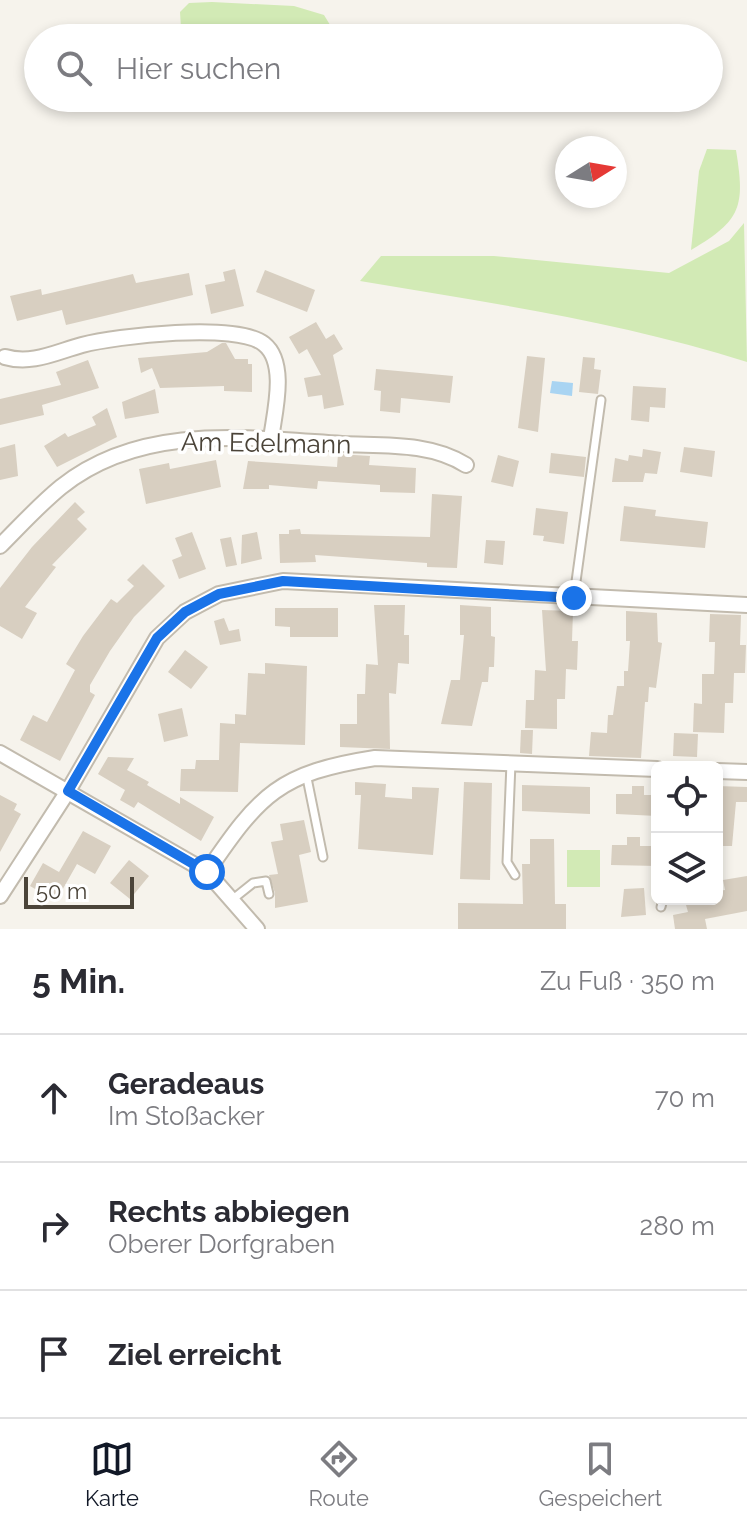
<!DOCTYPE html>
<html lang="de">
<meta charset="utf-8">
<style>
body{margin:0;font-family:Raleway,sans-serif;background:#f7f7f7;color:#2b2b33}
.controls{position:absolute;right:24px;bottom:24px;display:grid;overflow:hidden;border-radius:12px;box-shadow:0 4px 12px #0003}
.controls button{width:72px;height:72px;display:grid;place-items:center;padding:0;border:0;border-bottom:2px solid #e1e1e2;background:#fff;color:#2b2b33;font:40px sans-serif}
.compass{position:absolute;left:555px;top:136px;width:72px;height:72px;border-radius:50%;background:#fff;box-shadow:0 4px 12px #0003;rotate:79deg}
.scale{position:absolute;left:24px;bottom:20px;width:110px;box-sizing:border-box;padding-left:8px;border:4px solid #4b4439;border-top:0;font-size:22px;line-height:28px;white-space:nowrap;color:#4b4439;-webkit-text-stroke:6px #fff;paint-order:stroke}
.stop{position:absolute;width:24px;height:24px;margin:-18px;border:6px solid #1a73e8;border-radius:50%;background:#fff}
.stop.end{background:#1a73e8;border-color:#fff;box-shadow:0 2px 8px #0008}
.list{margin:0;padding:0;list-style:none}
h2{display:flex;justify-content:space-between;align-items:center;height:104px;margin:0;padding:0 32px;font-size:34px}
h2 small{font-size:26px;font-weight:400;color:#7c7c81}
.list li{display:grid;grid-template-columns:52px 1fr auto;gap:24px;align-items:center;box-sizing:border-box;height:128px;padding:0 32px;border-top:2px solid #e1e1e2}
.list b{display:block;font-size:30px;white-space:nowrap}
.list p{margin:0;font-size:26px;white-space:nowrap;color:#7c7c81}
.list em{font-size:26px;font-style:normal;color:#7c7c81}
.icon{flex:none;width:44px;height:44px;fill:none;stroke:currentColor;stroke-width:2;stroke-linecap:round;stroke-linejoin:round}
.map{position:relative;flex:none;width:747px;height:929px;overflow:hidden}
.search{position:absolute;background:#fff;box-shadow:0 4px 12px #0003;left:24px;right:24px;top:24px;height:88px;display:flex;align-items:center;gap:20px;box-sizing:border-box;padding:0 28px;border-radius:44px;color:#7c7c81;font-size:30px}
.sheet{height:488px;background:#fff}
nav{display:flex;justify-content:space-around;align-items:center;box-sizing:border-box;height:112px;border-top:2px solid #e1e1e2;background:#fff;font-size:22px;color:#7c7c81}
nav a{display:grid;justify-items:center;gap:4px}
nav .on{color:#111827}
.map>svg:first-child{display:block}
.green{fill:#d2eab5}
.water{fill:#a9d4f2}
.building{fill:#d8cfc1}
.lines{fill:none;stroke-linecap:round;stroke-linejoin:round}
.service-casing{stroke:#c2bbae;stroke-width:11}
.minor-casing{stroke:#c2bbae;stroke-width:18}
.service{stroke:#fff;stroke-width:7}
.minor{stroke:#fff;stroke-width:14}
.route{stroke:#1a73e8;stroke-width:10}
.labels{text-anchor:middle;stroke-width:7;stroke-linejoin:round;paint-order:stroke}
.street-label{font-size:26px;fill:#4b4439;stroke:#fff}
</style>
<div class="map">
<svg width="747" height="929" viewBox="0 0 747 929">
<rect width="100%" height="100%" fill="#f6f3ec"/>
<g class="green">
<polygon points="212,2 294,6 324,15 338,38 190,38 181,28 180,12 189,3"/>
<path d="M707,149L736,150C745,206 742,220 691,250L699,171Z"/>
<path d="M744,223L747,362C621,322 491,303 360,281L381,256H494L669,273L729,241Z"/>
<rect x="567" y="850" width="33" height="37"/>
</g>
<polygon class="water" points="552,381 573,383 572,396 550,393"/>
<g class="building">
<polygon points="235,269 244,306 211,314 205,285 225,281 223,272"/>
<polygon points="265,270 315,290 307,312 256,292"/>
<polygon points="189,273 193,295 66,325 62,310 17,321 10,296 41,289 42,295 133,274 136,283"/>
<polygon points="316,322 326,339 334,334 343,349 333,355 344,405 324,409 322,395 308,397 304,378 321,375 307,349 299,354 289,337"/>
<polygon points="222,343 226,343 235,359 248,359 248,364 252,364 252,392 224,391 224,386 160,388 152,368 141,373 138,358 207,352"/>
<polygon points="527,356 545,358 538,432 518,428"/>
<polygon points="583,357 595,358 594,369 601,370 598,394 579,392"/>
<polygon points="88,360 99,388 42,405 44,415 0,425 0,399 61,385 56,372"/>
<polygon points="376,369 453,376 450,403 401,398 400,413 380,411 381,391 374,390"/>
<polygon points="633,386 666,388 665,408 650,407 649,422 631,420"/>
<polygon points="155,389 159,413 125,419 122,402"/>
<polygon points="107,408 117,437 57,467 44,446 65,433 68,437 96,425 92,417"/>
<polygon points="15,444 18,476 0,480 0,448"/>
<polygon points="684,447 715,451 712,477 680,472"/>
<polygon points="643,449 661,452 657,474 645,473 643,482 612,482 615,458 628,461 629,455 642,457"/>
<polygon points="551,453 586,457 584,477 549,473"/>
<polygon points="338,454 370,456 369,465 416,468 415,493 380,492 380,485 318,481 317,489 269,485 269,489 243,489 248,461 337,467"/>
<polygon points="498,455 519,461 513,487 491,482"/>
<polygon points="216,460 221,487 146,504 139,469 169,463 170,469"/>
<polygon points="432,494 462,496 457,568 427,567 427,563 315,555 316,562 280,563 279,534 289,534 289,530 300,529 301,534 430,537"/>
<polygon points="75,502 85,512 77,519 87,529 52,565 56,567 25,607 37,613 22,639 0,626 0,588 32,547"/>
<polygon points="624,506 656,510 655,516 708,522 705,548 620,541"/>
<polygon points="536,508 568,512 564,544 543,541 544,536 533,535"/>
<polygon points="192,532 206,569 179,579 172,560 182,556 175,538"/>
<polygon points="257,532 262,559 241,564 242,535"/>
<polygon points="231,537 237,565 226,567 220,539"/>
<polygon points="486,540 505,541 503,565 484,563"/>
<polygon points="143,564 165,586 134,617 110,651 90,685 90,692 95,695 60,761 20,740 33,715 47,722 75,670 66,664 83,636 111,599 117,603 134,586 127,580"/>
<polygon points="374,605 405,605 404,635 409,635 409,664 398,663 396,694 389,693 390,749 340,747 340,724 357,724 357,694 365,694 366,664 378,665"/>
<polygon points="460,605 491,607 491,636 495,637 494,667 489,667 488,682 482,682 472,726 441,724 451,680 460,680 464,635 460,635"/>
<polygon points="275,608 338,608 338,637 290,637 290,627 275,626"/>
<polygon points="542,610 573,611 572,641 578,641 577,670 566,669 565,699 557,699 557,729 525,728 526,700 534,700 535,670 546,671"/>
<polygon points="626,611 657,613 658,642 662,643 656,688 649,687 648,702 645,702 641,758 589,756 591,732 607,733 608,715 613,715 617,686 624,686 624,671 628,671 630,641 626,641"/>
<polygon points="710,614 741,615 740,645 746,645 745,673 734,673 733,703 725,703 724,733 693,732 694,703 702,704 702,674 714,674 715,642 709,642"/>
<polygon points="224,618 229,631 239,629 241,641 220,645 214,621"/>
<polygon points="185,650 208,667 191,689 168,672"/>
<polygon points="265,663 307,666 305,745 240,743 238,792 180,791 181,769 195,769 196,760 219,760 220,723 235,724 235,714 246,715 248,673 265,674"/>
<polygon points="182,708 188,736 164,742 158,714"/>
<polygon points="521,730 533,730 532,754 520,753"/>
<polygon points="674,733 698,734 697,757 673,756"/>
<polygon points="108,757 134,758 127,770 149,782 147,785 180,804 180,797 214,817 201,841 138,802 134,808 120,800 125,790 98,774"/>
<polygon points="355,782 386,784 385,797 412,799 412,787 439,788 433,855 358,849 361,795 355,795"/>
<polygon points="464,782 492,783 490,880 460,879"/>
<polygon points="522,785 590,787 590,814 522,811"/>
<polygon points="632,786 644,786 644,795 657,795 657,816 616,814 616,794 632,794"/>
<polygon points="717,786 747,787 747,802 736,802 732,846 717,846"/>
<polygon points="0,795 17,804 14,810 21,814 0,852"/>
<polygon points="304,820 311,852 299,855 308,902 275,908 275,893 269,875 278,874 271,842 283,840 280,824"/>
<polygon points="83,831 111,846 95,874 77,864 56,901 30,886 43,863 59,872"/>
<polygon points="627,837 640,837 640,846 657,846 657,866 611,865 612,845 627,845"/>
<polygon points="530,839 554,839 555,904 566,904 566,929 458,929 458,903 523,904 522,864 530,864"/>
<polygon points="129,860 149,876 130,899 110,883"/>
<polygon points="747,876 747,911 705,919 707,929 675,929 673,915 688,912 686,905 719,899 718,891 725,890 723,880"/>
<polygon points="644,888 646,915 621,917 624,889"/>
</g>
<g class="lines">
<g class="service-casing">
<g id="service">
<polyline points="574,596 601,400"/>
<polyline points="511,763 507,862 515,875"/>
<polyline points="306,773 323,857"/>
<polyline points="233,899 253,883 266,881 269,894"/>
<polyline points="661,907 663,899"/>
</g>
</g>
<g class="minor-casing">
<g id="minor">
<path d="M5,357C32,365 56,352 82,345C116,336 237,322 264,344C288,363 274,414 271,439"/>
<path d="M0,546C20,526 39,505 61,487C141,423 247,438 342,444C383,446 430,442 466,465"/>
<polyline points="0,753 207,872 257,929"/>
<polyline points="717,771 747,772"/>
<path d="M207,872C260,794 279,773 375,758L657,769"/>
<polyline points="0,896 68,791 157,638 185,612 219,594 283,581 747,605"/>
</g>
</g>
<use href="#service" class="service"/>
<use href="#minor" class="minor"/>
</g>
<g class="lines">
<polyline class="route" points="207,872 68,791 157,638 185,612 219,594 283,581 574,598"/>
</g>
<g class="labels">
<g class="street-label">
<text transform="translate(266 443) rotate(1)" y="9">Am Edelmann</text>
</g>
</g>
</svg>
<div class="controls">
<button><svg class="icon" aria-label="locate" viewBox="0 0 24 24"><circle cx="12" cy="12" r="6"/><path d="M12 2v4M12 18v4M2 12h4M18 12h4"/></svg></button>
<button><svg class="icon" aria-label="layers" viewBox="0 0 24 24"><path d="M12 4l9 5-9 5-9-5zM3 14l9 5 9-5"/></svg></button>
</div>
<svg class="compass" viewBox="-18 -18 36 36"><path d="M0-13l5 13h-10z" fill="#e53935"/><path d="M0 13l5-13h-10z" fill="#7c7c81"/></svg>
<div class="scale">50 m</div>
<div class="stop" style="left:207px;top:872px"></div>
<div class="stop end" style="left:574px;top:598px"></div>
<div class="search"><svg class="icon" aria-label="search" viewBox="0 0 24 24"><circle cx="10" cy="10" r="6"/><path d="M15 15l6 6"/></svg>Hier suchen</div>
</div>
<section class="sheet">
<h2>5 Min.<small>Zu Fuß · 350 m</small></h2>
<ul class="list">
<li><svg class="icon" aria-label="ahead" viewBox="0 0 24 24"><path d="M12 20V5M6 11l6-6 6 6"/></svg><div><b>Geradeaus</b><p>Im Stoßacker</p></div><em>70 m</em></li>
<li><svg class="icon" aria-label="right" viewBox="0 0 24 24"><path d="M7 20v-9h11M14 6l5 5-5 5"/></svg><div><b>Rechts abbiegen</b><p>Oberer Dorfgraben</p></div><em>280 m</em></li>
<li><svg class="icon" aria-label="arrive" viewBox="0 0 24 24"><path d="M6 21V4h12l-3 4 3 4H6"/></svg><div><b>Ziel erreicht</b></div></li>
</ul>
</section>
<nav>
<a class="on"><svg class="icon" aria-label="map" viewBox="0 0 24 24"><path d="M3 6l6-2 6 2 6-2v14l-6 2-6-2-6 2zM9 4v14M15 6v14"/></svg>Karte</a>
<a><svg class="icon" aria-label="directions" viewBox="0 0 24 24"><path d="M12 3l9 9-9 9-9-9zM9 14v-3h6M13 9l2 2-2 2"/></svg>Route</a>
<a><svg class="icon" aria-label="saved" viewBox="0 0 24 24"><path d="M7 4h10v16l-5-4-5 4z"/></svg>Gespeichert</a>
</nav>
